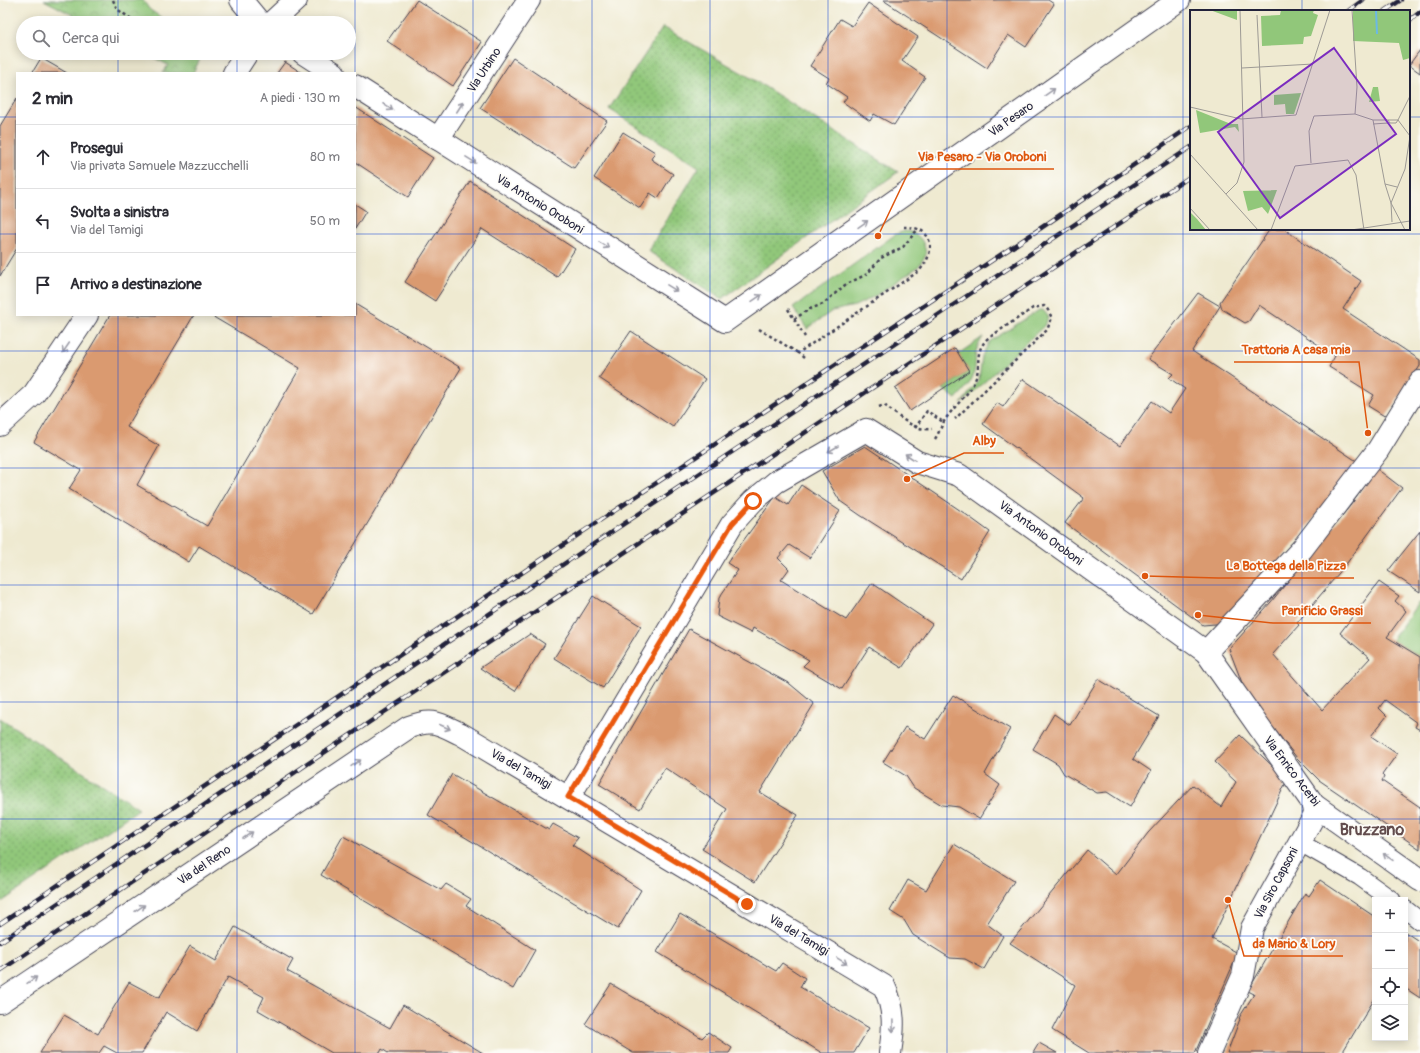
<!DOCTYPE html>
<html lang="it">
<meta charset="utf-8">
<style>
body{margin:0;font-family:Pangolin,sans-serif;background:#f2f2f3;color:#2b2b33}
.controls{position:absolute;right:12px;bottom:12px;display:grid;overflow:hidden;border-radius:0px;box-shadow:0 2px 10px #0003}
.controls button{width:36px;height:36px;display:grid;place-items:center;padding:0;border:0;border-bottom:1px solid #e1e1e2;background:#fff;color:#2b2b33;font:20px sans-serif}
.stop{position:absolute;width:12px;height:12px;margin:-9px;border:3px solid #ea580c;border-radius:50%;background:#fff}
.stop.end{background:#ea580c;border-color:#fff;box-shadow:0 1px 4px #0008}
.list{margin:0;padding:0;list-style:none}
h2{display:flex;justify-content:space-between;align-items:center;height:52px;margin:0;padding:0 16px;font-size:17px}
h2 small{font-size:13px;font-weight:400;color:#7c7c81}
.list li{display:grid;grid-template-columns:26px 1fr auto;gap:12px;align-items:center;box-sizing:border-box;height:64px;padding:0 16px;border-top:1px solid #e1e1e2}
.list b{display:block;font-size:15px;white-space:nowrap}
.list p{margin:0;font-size:13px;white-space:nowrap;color:#7c7c81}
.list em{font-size:13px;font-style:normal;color:#7c7c81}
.icon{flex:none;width:22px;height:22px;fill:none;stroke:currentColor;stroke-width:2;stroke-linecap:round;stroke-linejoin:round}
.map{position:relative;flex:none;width:1420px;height:1053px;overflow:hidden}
.search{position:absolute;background:#fff;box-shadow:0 2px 10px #0003;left:16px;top:16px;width:340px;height:44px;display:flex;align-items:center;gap:10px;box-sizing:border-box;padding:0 14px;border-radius:22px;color:#7c7c81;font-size:15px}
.panel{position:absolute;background:#fff;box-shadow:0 2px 10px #0003;left:16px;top:72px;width:340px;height:244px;border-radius:0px}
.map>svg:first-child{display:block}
.grass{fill:#91c77a;stroke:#5a745a}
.park{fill:url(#park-crowns);stroke:#5a745a}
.garden{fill:url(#garden-dots);stroke:#5a745a}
.building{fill:#da9a6f}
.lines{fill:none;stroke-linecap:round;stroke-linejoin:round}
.service-casing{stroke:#414052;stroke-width:19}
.pedestrian-casing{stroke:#414052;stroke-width:24}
.minor-casing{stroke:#414052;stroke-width:24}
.path{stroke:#414052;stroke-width:2.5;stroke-dasharray:3 3;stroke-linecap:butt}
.service{stroke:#fff;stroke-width:17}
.pedestrian{stroke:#fff;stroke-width:22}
.minor{stroke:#fff;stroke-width:22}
.rail-casing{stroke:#22223b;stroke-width:4.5}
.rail{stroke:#fdfcf7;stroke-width:3;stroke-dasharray:9;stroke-linecap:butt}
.oneway{stroke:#9c9ca7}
.route{stroke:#ea580c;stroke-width:5}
.grid{fill:none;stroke:#1d4ed8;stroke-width:1;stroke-opacity:0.55}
.labels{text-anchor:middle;stroke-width:3.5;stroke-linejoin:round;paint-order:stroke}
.street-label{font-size:12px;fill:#22223b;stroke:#fdfcf7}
.district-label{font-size:16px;font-weight:bold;fill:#624c4d;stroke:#fdfcf7}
.inset-river{fill:none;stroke:#6bb9e5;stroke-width:2}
.inset-road{fill:none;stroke:#9d9a95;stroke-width:1}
.view{fill:#7b2cbf;fill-opacity:0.15;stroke:#7b2cbf;stroke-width:2}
.inset-edge{fill:none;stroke:#22223b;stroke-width:2}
.leader{fill:none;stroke:#de560e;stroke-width:1.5}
.callout-dot{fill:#de560e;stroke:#fdfcf7;stroke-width:1.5}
.callout-label{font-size:13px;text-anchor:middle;font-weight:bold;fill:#de560e;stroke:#fdfcf7;stroke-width:3.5;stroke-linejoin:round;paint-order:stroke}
</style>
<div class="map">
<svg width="1420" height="1053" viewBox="0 0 1420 1053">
<defs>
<pattern id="park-crowns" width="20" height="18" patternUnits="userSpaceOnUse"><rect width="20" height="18" fill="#91c77a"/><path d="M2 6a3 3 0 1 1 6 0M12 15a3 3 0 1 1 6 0" fill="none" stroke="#76a165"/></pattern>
<pattern id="garden-dots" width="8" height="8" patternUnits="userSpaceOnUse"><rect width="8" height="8" fill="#91c77a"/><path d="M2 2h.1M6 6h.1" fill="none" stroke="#76a165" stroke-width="1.8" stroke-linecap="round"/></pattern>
</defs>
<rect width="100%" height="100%" fill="#fdfcf7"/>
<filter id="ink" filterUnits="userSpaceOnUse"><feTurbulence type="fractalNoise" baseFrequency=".025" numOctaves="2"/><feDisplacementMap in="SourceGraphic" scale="8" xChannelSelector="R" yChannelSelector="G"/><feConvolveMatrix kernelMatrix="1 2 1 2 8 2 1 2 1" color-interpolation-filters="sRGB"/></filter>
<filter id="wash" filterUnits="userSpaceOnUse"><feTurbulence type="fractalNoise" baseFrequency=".012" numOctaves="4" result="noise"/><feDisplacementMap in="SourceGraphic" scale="16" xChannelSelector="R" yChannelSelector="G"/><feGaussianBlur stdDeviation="0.9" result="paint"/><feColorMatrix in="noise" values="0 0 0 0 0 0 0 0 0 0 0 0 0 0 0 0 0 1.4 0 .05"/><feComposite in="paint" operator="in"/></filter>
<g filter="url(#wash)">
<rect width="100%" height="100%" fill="#efead1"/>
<g class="grass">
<path d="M905,231C919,232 925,242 926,255L918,267L875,296L855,306L832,311L807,329L793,308L896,234Z"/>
<polygon points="1039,310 1043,310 1048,316 1046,324 961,404 979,380 982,356 989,342"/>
<path d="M983,337C970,357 979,358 973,376C970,385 962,392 956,399L943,389L969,371L958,354Z"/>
<polygon points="1418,603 1420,604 1420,657 1392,640"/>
</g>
<g class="park">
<polygon points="44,0 143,0 149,9 169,23 88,23"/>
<polygon points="145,53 203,53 193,73 163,73 168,65"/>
</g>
<g class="garden">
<polygon points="663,27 756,81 898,172 722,299 648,251 699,167 609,109"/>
<polygon points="0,718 139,809 0,903"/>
</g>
<g id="blocks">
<g class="building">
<polygon points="417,0 482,42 453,86 387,41"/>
<polygon points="883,0 1048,0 1054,4 1026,47 1008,35 987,68"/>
<polygon points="868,3 918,37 902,61 925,77 894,125 874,114 870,121 843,102 847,97 826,83 829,78 810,66 840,19 852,26"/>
<polygon points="1420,50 1420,73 1409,65"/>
<polygon points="41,58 67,73 32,73"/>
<polygon points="513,58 607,121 574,168 480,108"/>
<polygon points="285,62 302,73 277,73"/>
<polygon points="17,98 17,248 0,276 0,126"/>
<polygon points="355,107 433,158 408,197 355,162"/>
<polygon points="623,132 655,152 651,159 673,174 658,198 650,193 640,208 594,178"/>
<polygon points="470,181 575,249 557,277 482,229 435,301 405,282"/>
<polygon points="355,204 366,211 355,229"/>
<polygon points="1270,229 1284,229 1361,281 1343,309 1420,360 1420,366 1386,417 1368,406 1374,395 1329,367 1335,356 1259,305 1249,321 1245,323 1222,309 1220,302"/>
<polygon points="1198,293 1220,306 1192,351 1358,462 1298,539 1227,623 1203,625 1065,523 1084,498 983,424 997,403 1003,407 1023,379 1120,446 1152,401 1169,413 1185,389 1169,378 1173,374 1148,359"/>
<polygon points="355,304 461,368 313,614 199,546 189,562 69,489 81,470 34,442 110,315 194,315 127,427 159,446 137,485 207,526 300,368 210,315 355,315"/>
<polygon points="631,331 705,379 673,427 599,378"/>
<polygon points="955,348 969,371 910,411 895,388"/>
<polygon points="865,446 964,513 990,532 961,579 860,515 840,501 822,471"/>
<polygon points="1377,469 1402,488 1344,567 1297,623 1299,625 1273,654 1322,710 1370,658 1340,633 1379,582 1399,596 1395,601 1406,611 1387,637 1420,657 1420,730 1415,727 1417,723 1385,700 1379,708 1387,716 1371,736 1397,754 1382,775 1384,777 1382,781 1420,807 1420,849 1319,780 1297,758 1246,693 1229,649 1271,602 1350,506"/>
<polygon points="801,485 840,511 810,558 789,545 778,558 789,569 781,580 846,620 872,583 932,624 902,668 869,647 842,689 803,666 809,660 753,628 751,633 717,616 719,598 738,570 727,563 775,497 788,505"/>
<polygon points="1420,531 1420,592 1388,571"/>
<polygon points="593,596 641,626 603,688 554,658"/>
<polygon points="689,629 790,684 814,704 760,792 798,815 755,882 702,849 727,809 665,768 640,809 599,784"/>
<polygon points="530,634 545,644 515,691 480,668"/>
<polygon points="1098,679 1159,716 1133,759 1151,771 1130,807 1107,792 1097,793 1064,774 1058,764 1033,749 1054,714 1070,725"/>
<polygon points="953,695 1010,729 985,774 1000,785 979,819 959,807 942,805 914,788 906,776 883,762 905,727 925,739"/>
<polygon points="1240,735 1287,780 1212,939 1238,953 1195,1053 1089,1053 1052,1030 1075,985 1010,943 1087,850 1116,875 1148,833 1193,785 1221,807 1236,782 1215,762"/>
<polygon points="452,774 549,830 553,824 578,838 572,845 641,890 618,929 428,815"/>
<polygon points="343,836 441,890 446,884 471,899 466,906 535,950 513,989 321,875"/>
<polygon points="954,844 1014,881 987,924 1003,936 984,969 965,959 950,958 913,935 904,920 890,911 908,880 926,890"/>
<polygon points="1320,880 1375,917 1375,998 1342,1053 1227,1053 1240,1019 1239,1018 1254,994 1248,991 1305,893 1309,896"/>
<polygon points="680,914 776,971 782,963 805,978 800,987 869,1028 854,1053 822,1053 657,952"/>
<polygon points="235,927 293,960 287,971 390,1028 403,1005 483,1053 388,1053 382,1049 380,1053 332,1053 258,1010 264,997 228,977 197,1031 166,1012 142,1053 117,1053 104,1046 99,1053 40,1053 64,1015 98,1034 129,982 159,998 190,946 216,961"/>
<polygon points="1405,932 1420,942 1420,998 1405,988"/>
<polygon points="611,984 702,1038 708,1032 732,1048 729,1053 633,1053 585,1024"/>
<polygon points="1039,1043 1057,1053 1033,1053"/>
</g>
</g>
</g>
<g filter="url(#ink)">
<use href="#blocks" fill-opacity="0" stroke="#414052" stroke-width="1"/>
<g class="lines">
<g class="service-casing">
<g id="service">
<polyline points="1299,842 1360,877 1392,900"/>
<polyline points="1405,909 1420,921"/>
</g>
</g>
<g class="pedestrian-casing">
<g id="pedestrian">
<polyline points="241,0 260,23"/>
<polyline points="1209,1053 1243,976 1252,928 1315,814 1314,805"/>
</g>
</g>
<g class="minor-casing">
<g id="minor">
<polyline points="271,23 296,0"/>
<polyline points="303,53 334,73"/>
<polyline points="234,73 247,53"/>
<polyline points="355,86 725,321 1179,0"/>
<polyline points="438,139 529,0"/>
<polyline points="0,425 34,394 87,315"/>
<polyline points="1206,652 1302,549 1378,450 1420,382"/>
<polyline points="569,797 732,524 753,501 776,482 866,430 917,462 959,475 1206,652 1314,805 1420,880"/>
<path d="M0,1002L409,727C433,718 438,723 461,734L884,986C895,1009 894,1028 890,1053"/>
</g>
</g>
<g class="path">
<polyline points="113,0 117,9 137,23"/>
<polyline points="788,309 805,337"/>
<polyline points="794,319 810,309 823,304 845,285 867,274 881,258 903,247 918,229"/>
<polyline points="759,329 798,353"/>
<path d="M804,358L798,353L919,271C937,252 934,226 904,227"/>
<path d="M879,407L884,405C899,416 913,431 932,429"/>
<polyline points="915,428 927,411 943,422"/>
<path d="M935,439C939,433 941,426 945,420C953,407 969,395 975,380C982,364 973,354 987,339L1033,308L1044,306L1048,310L1052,318L1047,330L955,419"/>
</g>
<use href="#service" class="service"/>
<use href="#pedestrian" class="pedestrian"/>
<use href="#minor" class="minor"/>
<g class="rail-casing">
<g id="rail">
<polyline points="1348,11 1363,0"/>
<polyline points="1385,11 1401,0"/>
<polyline points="1409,21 1420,12"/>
<polyline points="0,924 593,525 1038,230 1191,126"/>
<polyline points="0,942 601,539 1191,147"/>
<polyline points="0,971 386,711 1191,176"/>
</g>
</g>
<use href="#rail" class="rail"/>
</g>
<defs><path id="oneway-shaft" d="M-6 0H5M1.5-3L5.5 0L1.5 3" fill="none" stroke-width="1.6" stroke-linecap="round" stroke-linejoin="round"/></defs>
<g class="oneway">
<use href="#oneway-shaft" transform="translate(1050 92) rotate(-35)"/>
<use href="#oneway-shaft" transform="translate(388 107) rotate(33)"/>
<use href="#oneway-shaft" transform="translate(460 107) rotate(-57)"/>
<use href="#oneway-shaft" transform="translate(471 160) rotate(32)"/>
<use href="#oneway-shaft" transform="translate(863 224) rotate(-35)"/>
<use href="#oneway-shaft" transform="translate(604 245) rotate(32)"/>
<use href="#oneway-shaft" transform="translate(672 288) rotate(32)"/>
<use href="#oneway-shaft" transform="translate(757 298) rotate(-34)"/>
<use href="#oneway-shaft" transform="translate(66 348) rotate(124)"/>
<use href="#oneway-shaft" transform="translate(833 449) rotate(150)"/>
<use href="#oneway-shaft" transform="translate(910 457) rotate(-147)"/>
<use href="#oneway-shaft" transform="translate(445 727) rotate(24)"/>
<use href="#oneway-shaft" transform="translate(356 763) rotate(-34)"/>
<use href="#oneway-shaft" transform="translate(248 835) rotate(-34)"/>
<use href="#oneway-shaft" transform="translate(1388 857) rotate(-145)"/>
<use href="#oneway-shaft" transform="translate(140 908) rotate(-34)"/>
<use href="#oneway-shaft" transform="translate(842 961) rotate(31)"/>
<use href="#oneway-shaft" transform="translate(32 980) rotate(-34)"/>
<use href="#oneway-shaft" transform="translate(893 1026) rotate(89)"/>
</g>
</g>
<g class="lines" filter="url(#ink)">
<polyline class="route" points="747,904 568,797 732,524 753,501"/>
</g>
<path class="grid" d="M118,0V23M237,0V23M355,0V73M473,0V1053M592,0V1053M710,0V1053M828,0V1053M947,0V1053M1065,0V1053M1183,0V1053M1302,0V11M118,53V73M237,53V73M355,73V315M0,117H17M355,117H1191M1409,117H1420M1302,229V1053M0,234H17M355,234H1420M118,315V1053M237,315V1053M355,315V1053M0,351H1420M0,468H1420M0,585H1420M0,702H1420M0,819H1420M0,936H1375M1405,936H1420"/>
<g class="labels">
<g class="street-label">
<text transform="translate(484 70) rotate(-57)" y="4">Via Urbino</text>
<text transform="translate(1011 119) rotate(-35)" y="4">Via Pesaro</text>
<text transform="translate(540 204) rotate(32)" y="4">Via Antonio Oroboni</text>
<text transform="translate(1041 533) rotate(36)" y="4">Via Antonio Oroboni</text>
<text transform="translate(521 769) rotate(30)" y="4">Via del Tamigi</text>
<text transform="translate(1292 771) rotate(53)" y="4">Via Enrico Acerbi</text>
<text transform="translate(204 865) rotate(-34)" y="4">Via del Reno</text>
<text transform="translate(1276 883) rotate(-62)" y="4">Via Siro Capsoni</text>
<text transform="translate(799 935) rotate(31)" y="4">Via del Tamigi</text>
</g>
<g class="district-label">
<text x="1372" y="835">Bruzzano</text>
</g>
</g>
<g transform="translate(1190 10)">
<rect width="220" height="220" fill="#efead1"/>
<path d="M20,0H47V10ZM183,77H188L190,91L179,92ZM0,202L7,209L16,220L0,219Z" fill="#91c77a"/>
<path d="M91,0H124L123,3L128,5L121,26L114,27L113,34L72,36L71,6L90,5ZM163,0H220V48L213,50L209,33L163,31ZM6,100L41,114H48L49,122L45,117L10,123Z" fill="#91c77a"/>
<path d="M111,83L104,104H96L95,94L84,95V85ZM87,180L78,204L72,197L58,201L53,181Z" fill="#91c77a"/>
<path class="inset-river" d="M186,0L187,24"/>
<path class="inset-road" d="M162,0L167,77L165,104M67,5L72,107M52,58L123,54M0,97L51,109L106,105L140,0M183,110L195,174L201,193L215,220M198,110L200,113H206L208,110M208,110L220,86M208,110L220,126M183,114L198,113M0,144L68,220M121,153L119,121L124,106L165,104L183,110H208M195,174L207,177M36,184L47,173L54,152L50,0M0,198L20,220M202,212L201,193L215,159L220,126M81,220L105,156L158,150L166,165L174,220M161,220L220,211"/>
<path class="view" d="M144,38L206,124L90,208L28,122Z"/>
<rect width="220" height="220" class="inset-edge"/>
</g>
<path class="leader" d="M878 236L910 169H1054M1368 433L1359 362H1234M907 479L964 453H1004M1145 576L1218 578H1354M1198 615L1273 623H1371M1228 900L1244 956H1343"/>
<g class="callout-dot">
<circle cx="878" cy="236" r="4"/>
<circle cx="1368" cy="433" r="4"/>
<circle cx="907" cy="479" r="4"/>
<circle cx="1145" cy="576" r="4"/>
<circle cx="1198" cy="615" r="4"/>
<circle cx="1228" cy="900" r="4"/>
</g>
<g class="callout-label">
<text x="982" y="161">Via Pesaro - Via Oroboni</text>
<text x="1296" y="354">Trattoria A casa mia</text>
<text x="984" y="445">Alby</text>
<text x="1286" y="570">La Bottega della Pizza</text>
<text x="1322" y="615">Panificio Grassi</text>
<text x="1294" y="948">da Mario &amp; Lory</text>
</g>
</svg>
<div class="controls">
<button>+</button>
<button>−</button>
<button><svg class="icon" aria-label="locate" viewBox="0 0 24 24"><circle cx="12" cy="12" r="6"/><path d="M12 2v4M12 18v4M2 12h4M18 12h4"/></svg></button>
<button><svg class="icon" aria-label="layers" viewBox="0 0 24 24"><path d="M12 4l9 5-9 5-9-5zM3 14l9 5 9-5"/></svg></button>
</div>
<div class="stop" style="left:753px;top:501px"></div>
<div class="stop end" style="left:747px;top:904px"></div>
<div class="search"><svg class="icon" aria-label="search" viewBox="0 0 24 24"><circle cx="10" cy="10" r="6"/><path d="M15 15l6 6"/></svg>Cerca qui</div>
<section class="panel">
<h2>2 min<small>A piedi · 130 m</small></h2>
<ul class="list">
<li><svg class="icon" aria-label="ahead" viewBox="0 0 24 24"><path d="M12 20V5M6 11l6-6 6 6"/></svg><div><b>Prosegui</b><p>Via privata Samuele Mazzucchelli</p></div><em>80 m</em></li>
<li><svg class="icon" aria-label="left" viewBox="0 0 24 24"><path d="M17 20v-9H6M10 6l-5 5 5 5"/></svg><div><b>Svolta a sinistra</b><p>Via del Tamigi</p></div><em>50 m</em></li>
<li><svg class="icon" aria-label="arrive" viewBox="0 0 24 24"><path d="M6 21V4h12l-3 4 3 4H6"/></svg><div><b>Arrivo a destinazione</b></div></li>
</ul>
</section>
</div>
